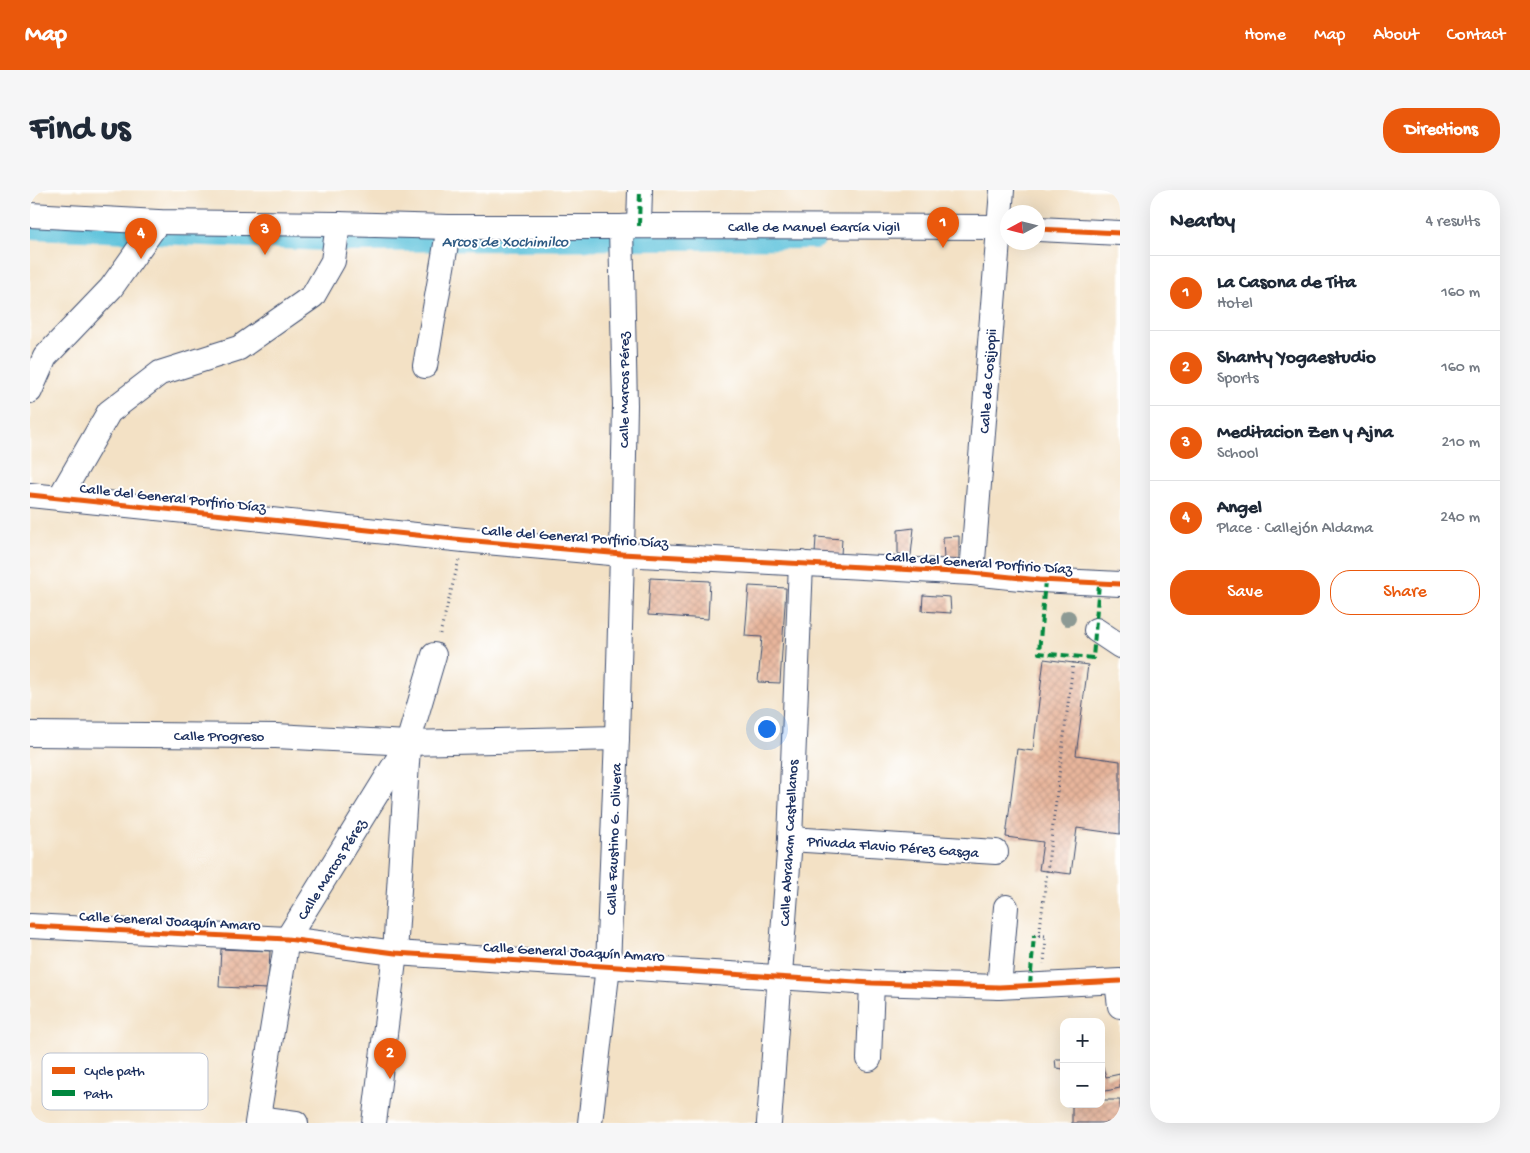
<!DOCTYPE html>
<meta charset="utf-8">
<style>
body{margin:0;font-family:"Gochi Hand",sans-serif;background:#f6f6f7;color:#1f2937}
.controls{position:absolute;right:15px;bottom:15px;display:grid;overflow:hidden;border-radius:10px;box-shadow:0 5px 20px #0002}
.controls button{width:45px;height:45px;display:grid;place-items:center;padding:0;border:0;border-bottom:1px solid #e0e1e3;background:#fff;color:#1f2937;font:25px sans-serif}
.compass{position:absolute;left:970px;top:15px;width:45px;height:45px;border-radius:50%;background:#fff;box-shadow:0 5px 20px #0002;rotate:263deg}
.you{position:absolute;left:736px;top:538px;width:18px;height:18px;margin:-12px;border:4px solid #fff;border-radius:50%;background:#1a73e8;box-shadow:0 0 0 8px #1a73e833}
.badge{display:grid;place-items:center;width:32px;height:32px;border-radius:50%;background:#ea580c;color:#fff;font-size:16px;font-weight:700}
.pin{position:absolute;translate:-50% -41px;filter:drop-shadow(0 1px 2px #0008)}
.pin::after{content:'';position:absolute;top:26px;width:18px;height:15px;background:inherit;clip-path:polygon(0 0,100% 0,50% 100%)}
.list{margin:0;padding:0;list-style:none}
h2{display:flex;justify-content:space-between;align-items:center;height:65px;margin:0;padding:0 20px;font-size:21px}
h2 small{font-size:16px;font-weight:400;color:#747a83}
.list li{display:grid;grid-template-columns:32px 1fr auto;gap:15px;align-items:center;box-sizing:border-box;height:75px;padding:0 20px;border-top:1px solid #e0e1e3}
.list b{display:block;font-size:19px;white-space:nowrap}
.list p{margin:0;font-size:16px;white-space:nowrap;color:#747a83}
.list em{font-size:16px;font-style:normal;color:#747a83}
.actions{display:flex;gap:10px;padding:15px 20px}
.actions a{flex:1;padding:11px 0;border:1px solid #ea580c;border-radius:20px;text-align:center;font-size:18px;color:#ea580c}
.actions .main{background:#ea580c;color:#fff}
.map{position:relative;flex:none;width:1090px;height:933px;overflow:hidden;border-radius:20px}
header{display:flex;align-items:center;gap:30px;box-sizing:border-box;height:70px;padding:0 25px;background:#ea580c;color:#fff}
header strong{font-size:24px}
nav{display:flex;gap:28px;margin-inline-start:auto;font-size:18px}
.intro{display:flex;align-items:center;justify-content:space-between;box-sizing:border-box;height:120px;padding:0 30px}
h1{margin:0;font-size:35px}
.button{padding:12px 22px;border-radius:20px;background:#ea580c;color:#fff;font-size:18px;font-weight:700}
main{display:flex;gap:30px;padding:0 30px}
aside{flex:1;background:#fff;border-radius:20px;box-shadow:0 5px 20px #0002}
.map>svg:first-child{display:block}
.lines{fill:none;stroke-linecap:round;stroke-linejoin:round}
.canal{stroke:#5dc2db;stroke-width:22}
.building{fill:url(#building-cross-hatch)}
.minor-casing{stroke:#3b4a6d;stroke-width:26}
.path{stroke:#3b4a6d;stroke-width:3;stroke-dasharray:1 4;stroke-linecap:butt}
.minor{stroke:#fff;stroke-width:24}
.quiet{stroke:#00873e;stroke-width:4;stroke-dasharray:8 4;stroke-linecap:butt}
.cycleway-casing{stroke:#fff;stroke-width:8}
.cycleway{stroke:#e8590c;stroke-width:5}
.tree{fill:#8d9a94}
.labels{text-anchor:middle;stroke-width:4;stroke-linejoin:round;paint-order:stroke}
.street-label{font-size:15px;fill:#1b2f5e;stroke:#fff}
.water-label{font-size:16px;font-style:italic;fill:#2f5b84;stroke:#fff}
.key{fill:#fff;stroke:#bbc1cf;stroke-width:1}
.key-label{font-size:14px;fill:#1b2f5e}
</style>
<header>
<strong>Map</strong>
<nav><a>Home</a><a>Map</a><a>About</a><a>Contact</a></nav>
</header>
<div class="intro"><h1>Find us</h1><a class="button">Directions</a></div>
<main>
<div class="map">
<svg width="1090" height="933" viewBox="0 0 1090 933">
<defs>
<pattern id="building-cross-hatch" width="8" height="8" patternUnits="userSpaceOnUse" patternTransform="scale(1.25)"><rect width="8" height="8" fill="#e8b59b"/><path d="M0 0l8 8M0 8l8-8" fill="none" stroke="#c69c88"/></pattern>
</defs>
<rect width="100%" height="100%" fill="#fff"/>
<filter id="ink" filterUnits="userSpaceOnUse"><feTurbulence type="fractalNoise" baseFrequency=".02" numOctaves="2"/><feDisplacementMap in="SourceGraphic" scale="10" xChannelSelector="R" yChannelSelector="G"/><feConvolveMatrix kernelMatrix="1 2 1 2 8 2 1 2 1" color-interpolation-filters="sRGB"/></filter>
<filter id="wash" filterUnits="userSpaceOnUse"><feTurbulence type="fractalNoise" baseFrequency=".0096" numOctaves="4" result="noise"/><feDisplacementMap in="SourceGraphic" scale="20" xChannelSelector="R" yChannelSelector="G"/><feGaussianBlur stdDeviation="1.12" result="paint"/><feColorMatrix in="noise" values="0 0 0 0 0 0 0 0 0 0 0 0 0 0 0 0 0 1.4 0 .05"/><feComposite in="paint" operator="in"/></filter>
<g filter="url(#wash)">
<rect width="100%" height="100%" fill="#f3e1c5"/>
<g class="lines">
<polyline class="canal" points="0,38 320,51 785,48"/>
</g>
<g id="blocks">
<g class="building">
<polygon points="884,338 881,365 868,364 868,340"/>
<polygon points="929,346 929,371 914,371 913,347"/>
<polygon points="786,347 812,349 811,365 785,364"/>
<polygon points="620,388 680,391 678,429 618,425"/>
<polygon points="719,396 756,398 750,493 728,492 732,447 715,446"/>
<polygon points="893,405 920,407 921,423 892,421"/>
<polygon points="1014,469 1058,475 1046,565 1090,571 1090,644 1047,638 1041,684 1009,680 1013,652 976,647 987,559 1003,561"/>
<polygon points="191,759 240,761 238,799 189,797"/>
<polygon points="1025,869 1034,869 1034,879 1026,878"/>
<polygon points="1071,870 1076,887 1090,884 1090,898 1071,902"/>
<polygon points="1071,910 1090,910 1090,933 1042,933 1042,914 1071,914"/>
</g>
</g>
</g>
<g filter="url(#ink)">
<use href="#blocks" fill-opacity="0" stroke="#3b4a6d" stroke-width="1"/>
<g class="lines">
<g class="minor-casing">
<g id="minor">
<polyline points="0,25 128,32 308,34 419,37 591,37 609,36 978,37"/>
<polyline points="609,36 610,0"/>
<polyline points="1008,39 1090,43"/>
<polyline points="395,176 419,37"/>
<polyline points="0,201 15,167 81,98 128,32"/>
<polyline points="0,305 434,350 592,364 942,383 1010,390 1090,394"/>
<polyline points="30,307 79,222 130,183 209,158 283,106 303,71 308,34"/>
<polyline points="942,383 972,0"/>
<polyline points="1066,440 1090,456"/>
<polyline points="0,544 246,546 378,553 587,548"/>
<polyline points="760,649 966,662"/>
<polyline points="0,736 257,749 365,763 842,793 969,797 1090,791"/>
<polyline points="1087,792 1090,816"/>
<polyline points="969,797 976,717"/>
<polyline points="839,869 842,793"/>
<polyline points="228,928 266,933"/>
<polyline points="227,933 257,749 378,553 404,465"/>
<polyline points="344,933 365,763 378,557"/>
<polyline points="560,933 578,776 587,548 592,364 595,215 591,37"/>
<polyline points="739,933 760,649 771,373"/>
</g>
</g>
<g class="path">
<polyline points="410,444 429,370"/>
<polyline points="1004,745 1016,746 1014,774"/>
<polyline points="1009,746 1044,466"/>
</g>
<use href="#minor" class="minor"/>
<g class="quiet">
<polyline points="609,36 610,0"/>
<polyline points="1015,390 1009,463 1063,468 1069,393"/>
<polyline points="1000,795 1004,745"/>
</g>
<g class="cycleway-casing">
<g id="cycleway">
<polyline points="1008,39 1090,43"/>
<polyline points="0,305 434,350 592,364 942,383 1010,390 1090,394"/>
<polyline points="0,736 257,749 365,763 842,793 969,797 1090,791"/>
</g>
</g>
<use href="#cycleway" class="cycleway"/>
</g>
<circle class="tree" cx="1038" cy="428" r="8"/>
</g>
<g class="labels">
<g class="street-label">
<text x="784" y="41">Calle de Manuel García Vigil</text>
<text transform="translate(957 191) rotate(-86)" y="5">Calle de Cosijopii</text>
<text transform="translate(593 200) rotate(-90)" y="5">Calle Marcos Pérez</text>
<text transform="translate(143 307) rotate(6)" y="5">Calle del General Porfirio Díaz</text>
<text transform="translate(545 346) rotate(4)" y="5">Calle del General Porfirio Díaz</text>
<text transform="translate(949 372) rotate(4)" y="5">Calle del General Porfirio Díaz</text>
<text x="189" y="550">Calle Progreso</text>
<text transform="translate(583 649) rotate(-88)" y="5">Calle Faustino G. Olivera</text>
<text transform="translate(758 653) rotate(-87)" y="5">Calle Abraham Castellanos</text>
<text transform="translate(863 656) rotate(4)" y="5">Privada Flavio Pérez Gasga</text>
<text transform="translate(301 679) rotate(-58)" y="5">Calle Marcos Pérez</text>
<text transform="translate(140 730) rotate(3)" y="5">Calle General Joaquín Amaro</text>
<text transform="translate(544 761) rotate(3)" y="5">Calle General Joaquín Amaro</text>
</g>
<g class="water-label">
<text x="475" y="56">Arcos de Xochimilco</text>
</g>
</g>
<rect x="12" y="863" width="166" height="57" rx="8" class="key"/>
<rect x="22" y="877" width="23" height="7" fill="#e8590c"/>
<rect x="22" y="900" width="23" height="6" fill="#00873e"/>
<g class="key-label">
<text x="54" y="885">Cycle path</text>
<text x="54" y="908">Path</text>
</g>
</svg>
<div class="controls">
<button>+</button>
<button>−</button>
</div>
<svg class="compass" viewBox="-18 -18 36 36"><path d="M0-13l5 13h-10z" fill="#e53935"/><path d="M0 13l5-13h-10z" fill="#747a83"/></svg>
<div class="you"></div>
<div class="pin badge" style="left:913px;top:58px">1</div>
<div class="pin badge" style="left:360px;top:889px">2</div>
<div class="pin badge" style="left:235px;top:65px">3</div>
<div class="pin badge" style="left:111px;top:69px">4</div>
</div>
<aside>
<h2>Nearby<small>4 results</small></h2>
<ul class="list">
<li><span class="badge">1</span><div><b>La Casona de Tita</b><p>Hotel</p></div><em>160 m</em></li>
<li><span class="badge">2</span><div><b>Shanty Yogaestudio</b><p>Sports</p></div><em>160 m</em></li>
<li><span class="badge">3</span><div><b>Meditacion Zen y Ajna</b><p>School</p></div><em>210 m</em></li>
<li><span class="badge">4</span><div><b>Angel</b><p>Place · Callejón Aldama</p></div><em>240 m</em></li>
</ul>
<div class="actions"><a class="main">Save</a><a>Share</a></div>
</aside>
</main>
